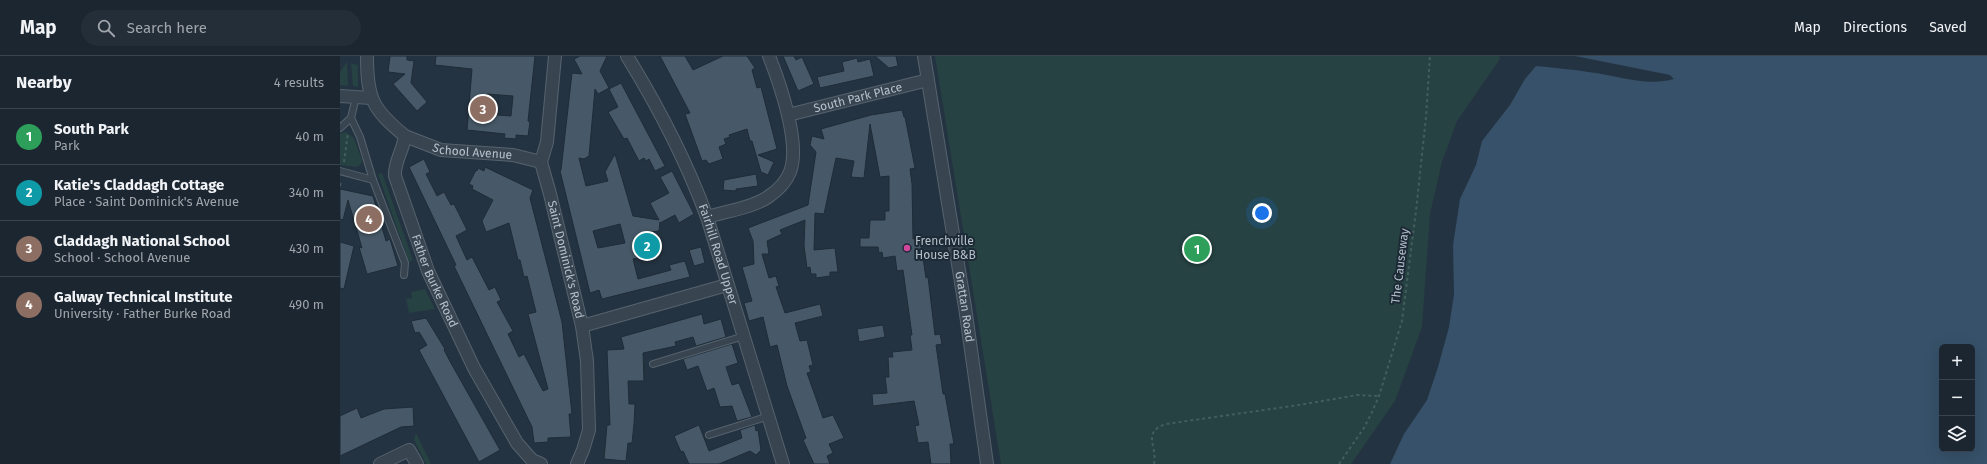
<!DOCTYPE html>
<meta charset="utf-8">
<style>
body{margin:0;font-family:"Fira Sans",sans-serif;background:#242e39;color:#f1f3f6}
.controls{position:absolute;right:12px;bottom:12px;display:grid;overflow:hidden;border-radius:6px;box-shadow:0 4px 16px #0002}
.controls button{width:36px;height:36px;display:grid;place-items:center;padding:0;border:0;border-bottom:1px solid #39434d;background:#1b2631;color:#f1f3f6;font:20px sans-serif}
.you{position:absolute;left:922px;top:157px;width:14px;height:14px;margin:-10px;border:3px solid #fff;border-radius:50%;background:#1a73e8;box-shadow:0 0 0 6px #1a73e833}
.badge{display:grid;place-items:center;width:26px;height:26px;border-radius:50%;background:#0b8043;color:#fff;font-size:13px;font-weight:700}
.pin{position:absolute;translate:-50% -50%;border:2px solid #fff;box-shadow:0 1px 4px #0006}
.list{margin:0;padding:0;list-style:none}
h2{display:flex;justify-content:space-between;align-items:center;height:52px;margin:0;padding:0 16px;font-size:17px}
h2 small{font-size:13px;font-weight:400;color:#a0a5ab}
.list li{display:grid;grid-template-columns:26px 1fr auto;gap:12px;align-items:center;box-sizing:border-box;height:56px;padding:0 16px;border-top:1px solid #39434d}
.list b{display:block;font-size:15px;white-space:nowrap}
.list p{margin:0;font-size:13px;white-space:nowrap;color:#a0a5ab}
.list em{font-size:13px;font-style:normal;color:#a0a5ab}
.icon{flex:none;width:22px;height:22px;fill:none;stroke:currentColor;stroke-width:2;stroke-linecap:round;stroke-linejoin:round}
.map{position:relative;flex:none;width:1647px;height:408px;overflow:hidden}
header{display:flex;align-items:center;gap:24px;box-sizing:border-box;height:56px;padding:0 20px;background:#1b2631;border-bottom:1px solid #39434d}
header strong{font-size:19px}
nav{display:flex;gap:22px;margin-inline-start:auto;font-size:14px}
.search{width:280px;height:36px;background:#242e39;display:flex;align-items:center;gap:10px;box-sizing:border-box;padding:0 14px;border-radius:22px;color:#a0a5ab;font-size:15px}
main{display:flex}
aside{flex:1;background:#1b2631}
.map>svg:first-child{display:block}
.green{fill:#264242}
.water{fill:#365169;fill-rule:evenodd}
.building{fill:#475968;stroke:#1f2c38;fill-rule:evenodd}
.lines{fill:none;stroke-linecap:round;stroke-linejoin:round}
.service-casing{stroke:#56636e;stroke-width:8}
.minor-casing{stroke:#56636e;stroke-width:14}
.path{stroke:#445e5e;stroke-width:2;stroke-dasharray:3 3;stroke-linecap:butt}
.service{stroke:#384551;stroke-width:6}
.minor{stroke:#384551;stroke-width:12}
.hotel-dot{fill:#d1479c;stroke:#1d2a36;stroke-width:1.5}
.labels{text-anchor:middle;stroke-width:4;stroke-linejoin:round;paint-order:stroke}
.street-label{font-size:12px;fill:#b4c0cb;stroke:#1d2a36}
.poi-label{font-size:12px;fill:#b4c0cb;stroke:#1d2a36;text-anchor:start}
</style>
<header>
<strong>Map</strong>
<div class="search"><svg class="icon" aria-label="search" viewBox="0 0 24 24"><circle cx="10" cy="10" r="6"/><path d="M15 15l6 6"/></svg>Search here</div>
<nav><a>Map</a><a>Directions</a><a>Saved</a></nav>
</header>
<main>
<aside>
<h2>Nearby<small>4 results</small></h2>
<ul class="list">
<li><span class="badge" style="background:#2e9e5b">1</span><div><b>South Park</b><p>Park</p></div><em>40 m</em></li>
<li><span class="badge" style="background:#0f9aa8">2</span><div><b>Katie's Claddagh Cottage</b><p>Place · Saint Dominick's Avenue</p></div><em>340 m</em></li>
<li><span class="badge" style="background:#8d6e63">3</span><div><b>Claddagh National School</b><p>School · School Avenue</p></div><em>430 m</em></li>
<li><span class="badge" style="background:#8d6e63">4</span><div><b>Galway Technical Institute</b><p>University · Father Burke Road</p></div><em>490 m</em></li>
</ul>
</aside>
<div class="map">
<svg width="1647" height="408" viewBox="0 0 1647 408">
<rect width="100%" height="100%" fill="#243341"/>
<g class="green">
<polygon points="595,0 1159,0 1160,3 1117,65 1102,106 1090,158 1082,271 1055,345 1011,408 661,408"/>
<polygon points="7,6 8,30 0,29 0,16"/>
<polygon points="11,7 18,9 18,31 13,30"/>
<polygon points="6,76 14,82 22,104 21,108 17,111 0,109 0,78"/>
<polygon points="42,117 73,204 69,206 38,118"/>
<polygon points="85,233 95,253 69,257 66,243 72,242 71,236"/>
<polygon points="76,377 91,408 86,408 74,384"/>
</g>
<path class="water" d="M1235,0H1647V408H1050L1064,378L1087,344L1098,311L1109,271L1114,238L1113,189L1120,143L1136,109L1142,85L1170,49L1185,23L1196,10C1214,12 1231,13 1248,16C1276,19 1306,31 1334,23L1330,19ZM1602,291H1632V393H1602Z"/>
<g class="building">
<polygon points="50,0 67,0 67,4 74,5 71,27 87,46 77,55 53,28 65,18 48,16"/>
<path d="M96,0H195L188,65L190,66L188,80L176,79V83L164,82L165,78L127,74L132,13L95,9ZM147,38L173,40L171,60L145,58Z"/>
<path d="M240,0H267L260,15L269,32L258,38L255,33L249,100L244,103L239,102L246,130L268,125L265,116L275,98L293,160L319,164L310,147L329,137L320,121L332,115L354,158L339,167L335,159L320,167V166L319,175L309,176L314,199L293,203L298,223L331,214L329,209L345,205L350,221L262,243L259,234L250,237L220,115L221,114L232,17L242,18L234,3ZM280,168L285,187L258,192L253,175Z"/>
<polygon points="320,0 345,0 353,14 383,0 407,0 415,12 412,14 417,32 421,31 437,93 418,99 434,106 428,119 421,116 412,85 410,85 407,73 389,79 390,81 384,83 386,88 379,91 383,103 369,108 366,104 362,105 345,58 350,57"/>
<polygon points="443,0 454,0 456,4 462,1 474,28 458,35"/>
<polygon points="535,0 556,0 558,10 549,12"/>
<polygon points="517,2 518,6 530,3 534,20 480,32 477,21 504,15 502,6"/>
<polygon points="281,27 325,110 315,115 309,103 306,105 304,102 299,105 287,82 284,83 268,56 278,51 269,33"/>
<polygon points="562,54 564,61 565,61 575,112 570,113 572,128 573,183 580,182 586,222 588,221 595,279 600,278 602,288 596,289 603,338 605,338 614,388 610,388 611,408 591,408 588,386 578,387 575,370 579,369 574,345 533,350 532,338 547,337 545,321 549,321 548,301 553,301 552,296 572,294 570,279 572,279 563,214 557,215 555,200 543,202 542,196 539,197 538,191 520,191 520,182 529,182 530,164 545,164 545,155 549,155 549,120 540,121 530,68 524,122 511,121 514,105 496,102 484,158 475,157 474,194 495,192 498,216 490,216 490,220 476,222 476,218 471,218 470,211 467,212 464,190 465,164 440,174 442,178 427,185 429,198 422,198 429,222 436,220 439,230 436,231 445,257 480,248 483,260 455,267 460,285 467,284 473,309 469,310 471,316 467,317 483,362 493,359 504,382 489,388 493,397 487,400 490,408 474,408 463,384 466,382 447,330 437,289 430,291 423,261 409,265 404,247 412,245 402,211 414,208 413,185 408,172 468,149 476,96 470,89 472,80 484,83 481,73 531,59"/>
<polygon points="84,103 90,116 86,118 97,140 104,136 111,149 114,148 127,174 116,180 127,204 132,201 149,234 155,231 161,244 157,246 173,275 168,278 179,301 184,298 203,335 208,333 188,258 196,256 187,220 184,221 180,204 178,204 169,167 146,176 142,165 153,144 132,133 133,130 129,128 136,114 137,115 138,112 144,115 145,111 193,134 190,142 222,266 232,358 229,358 231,381 208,382 208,386 194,387 192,371 114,210 116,209 69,111"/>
<polygon points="416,118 418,130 396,133 396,135 383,134 384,124"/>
<polygon points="0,133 33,140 46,185 50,183 58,210 27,218 19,191 22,192 8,144 3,164 0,163"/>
<polygon points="0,186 14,190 4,233 0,232"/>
<polygon points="361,191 365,207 354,210 349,194"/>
<polygon points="362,258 364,268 381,263 386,281 356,290 353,281 335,286 336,290 303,297 304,325 288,325 289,348 295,348 294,368 292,387 288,387 286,405 264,403 267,369 270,369 267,294 284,293 281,281"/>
<polygon points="86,262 105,293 104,294 112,309 160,394 139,406 79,294 87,289 79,276 75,277 71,265"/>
<polygon points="543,269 545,281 519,286 517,273"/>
<polygon points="392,288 398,307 386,311 392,329 399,327 412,361 397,365 392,350 380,351 374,332 367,335 358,310 347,314 343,303"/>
<polygon points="73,351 74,370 61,371 0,400 0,360 17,352 21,362 44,353"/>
<polygon points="359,369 369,395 402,382 400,374 415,369 416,375 418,374 421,394 416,399 410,395 379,408 349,408 343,395 341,396 334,380"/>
</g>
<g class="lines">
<g class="service-casing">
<g id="service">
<polyline points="0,72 11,62"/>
<polyline points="0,115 33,124 20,81 11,62 16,41"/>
<polyline points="33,124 65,207 64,219"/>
<polyline points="313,308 404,280"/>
<polyline points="369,379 429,360"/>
</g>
</g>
<g class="minor-casing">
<g id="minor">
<path id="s1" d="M27,0C27,42 32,53 65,80C63,95 54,106 55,120L88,215L134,312L177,387L192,404L201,408"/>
<path id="s2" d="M215,0L207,86L201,106L210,138L242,270L247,305L249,374L243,394L237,408"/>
<path id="s3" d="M287,0C319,52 346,104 367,161L443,408"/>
<path id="s4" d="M584,0L625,251L647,408"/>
<polyline points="0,40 31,42"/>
<path id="s5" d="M448,59L588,24"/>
<path id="s6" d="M65,80L101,94L173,99L201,106"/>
<path d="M367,161C387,155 411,152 428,141C437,135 446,126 450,116C461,88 440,28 429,0"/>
<polyline points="242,270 387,229"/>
<polyline points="40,408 69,394 77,408"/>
</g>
</g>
<g class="path">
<polyline points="4,106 8,77"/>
<polyline points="0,130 1,124"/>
<path d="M814,408C818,391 801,376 826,368L959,349L1017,339L1039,340"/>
<polyline points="999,408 1024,372 1032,356 1039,340 1062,265 1076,155 1086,61 1090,0"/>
</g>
<use href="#service" class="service"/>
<use href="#minor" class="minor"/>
</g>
<circle class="hotel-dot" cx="567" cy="192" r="4"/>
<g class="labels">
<g class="street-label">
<text dy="4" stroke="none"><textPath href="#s5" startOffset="72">South Park Place</textPath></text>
<text dy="4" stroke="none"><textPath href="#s6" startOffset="70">School Avenue</textPath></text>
<text dy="4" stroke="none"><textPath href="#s3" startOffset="219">Fairhill Road Upper</textPath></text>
<text dy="4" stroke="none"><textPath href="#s2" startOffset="208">Saint Dominick's Road</textPath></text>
<text transform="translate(1060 210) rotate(-83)" y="4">The Causeway</text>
<text dy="4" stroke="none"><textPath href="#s1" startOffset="247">Father Burke Road</textPath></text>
<text dy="4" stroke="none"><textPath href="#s4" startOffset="254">Grattan Road</textPath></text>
</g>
<g class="poi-label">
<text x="575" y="189">Frenchville<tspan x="575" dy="14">House B&amp;B</tspan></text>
</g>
</g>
</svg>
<div class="controls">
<button>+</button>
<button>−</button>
<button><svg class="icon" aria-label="layers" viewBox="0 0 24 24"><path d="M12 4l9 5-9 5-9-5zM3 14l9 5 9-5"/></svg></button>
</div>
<div class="you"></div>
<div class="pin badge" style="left:857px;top:193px;background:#2e9e5b">1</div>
<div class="pin badge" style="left:307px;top:190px;background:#0f9aa8">2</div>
<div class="pin badge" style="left:143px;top:53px;background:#8d6e63">3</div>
<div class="pin badge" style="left:29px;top:163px;background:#8d6e63">4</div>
</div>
</main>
